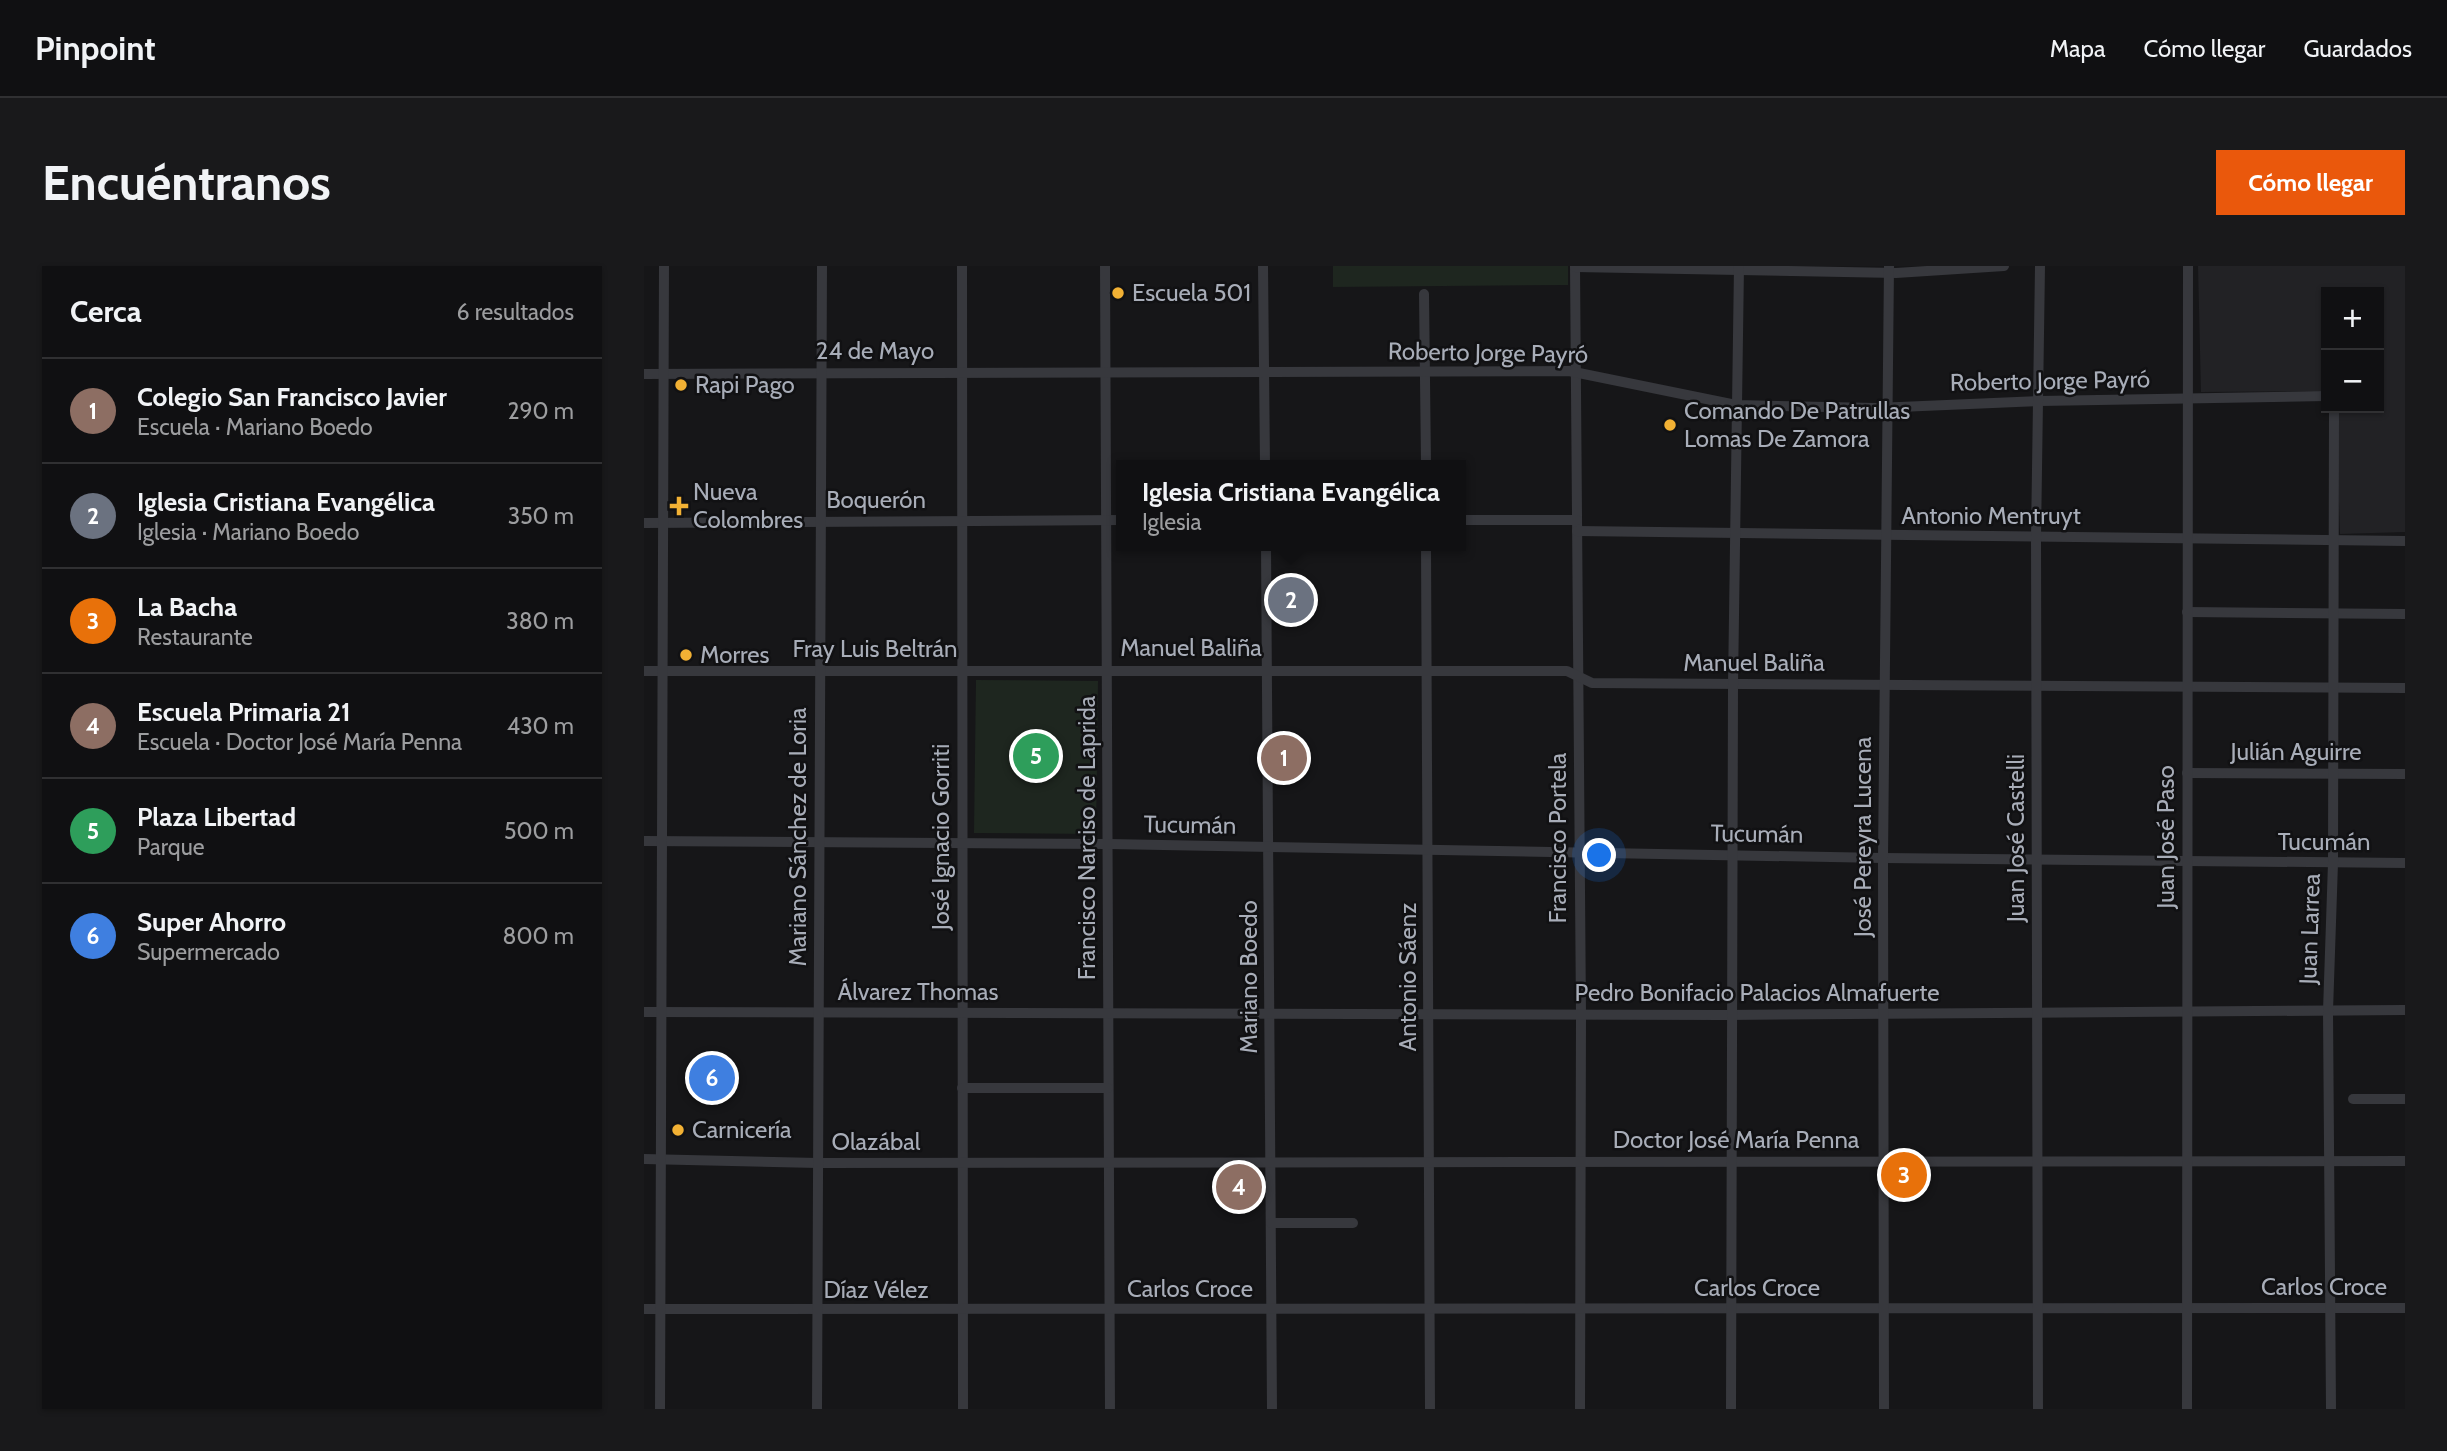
<!DOCTYPE html>
<html lang="es">
<meta charset="utf-8">
<style>
body{margin:0;font-family:Cabin,sans-serif;background:#19191b;color:#f1f3f6}
.controls{position:absolute;right:21px;top:21px;display:grid;overflow:hidden;border-radius:0px;box-shadow:0 2px 5px #0004}
.controls button{width:63px;height:63px;display:grid;place-items:center;padding:0;border:0;border-bottom:2px solid #303032;background:#101012;color:#f1f3f6;font:35px sans-serif}
.you{position:absolute;left:956px;top:590px;width:24px;height:24px;margin:-18px;border:5px solid #fff;border-radius:50%;background:#1a73e8;box-shadow:0 0 0 10px #1a73e833}
.badge{display:grid;place-items:center;width:46px;height:46px;border-radius:50%;background:#ea580c;color:#fff;font-size:23px;font-weight:700}
.pin{position:absolute;translate:-50% -50%;border:4px solid #fff;box-shadow:0 2px 7px #0006}
.popup{position:absolute;left:472px;top:194px;width:350px;height:91px;box-sizing:border-box;display:grid;place-content:center;border-radius:0px;background:#101012;filter:drop-shadow(0 2px 5px #0005);font-size:23px;white-space:nowrap;color:#9c9d9f}
.popup b{font-size:26px;color:#f1f3f6}
.popup::after{content:'';position:absolute;left:50%;top:100%;margin-left:-14px;border:14px solid transparent;border-top-color:#101012}
.list{margin:0;padding:0;list-style:none}
h2{display:flex;justify-content:space-between;align-items:center;height:91px;margin:0;padding:0 28px;font-size:30px}
h2 small{font-size:23px;font-weight:400;color:#9c9d9f}
.list li{display:grid;grid-template-columns:46px 1fr auto;gap:21px;align-items:center;box-sizing:border-box;height:105px;padding:0 28px;border-top:2px solid #303032}
.list b{display:block;font-size:26px;white-space:nowrap}
.list p{margin:0;font-size:23px;white-space:nowrap;color:#9c9d9f}
.list em{font-size:23px;font-style:normal;color:#9c9d9f}
.map{position:relative;flex:none;width:1761px;height:1143px;overflow:hidden;border-radius:0px}
header{display:flex;align-items:center;gap:42px;box-sizing:border-box;height:98px;padding:0 35px;background:#101012;border-bottom:2px solid #303032}
header strong{font-size:33px}
nav{display:flex;gap:38px;margin-inline-start:auto;font-size:24px}
.intro{display:flex;align-items:center;justify-content:space-between;box-sizing:border-box;height:168px;padding:0 42px}
h1{margin:0;font-size:49px}
.button{padding:18px 32px;border-radius:0px;background:#ea580c;color:#fff;font-size:24px;font-weight:700}
main{display:flex;gap:42px;padding:0 42px}
aside{flex:1;background:#101012;border-radius:0px;box-shadow:0 2px 5px #0004}
.map>svg:first-child{display:block}
.built{fill:#222225}
.green{fill:#1e261f}
.lines{fill:none;stroke-linecap:round;stroke-linejoin:round}
.minor{stroke:#37383d;stroke-width:10}
.poi-dot{fill:#f2b134;stroke:#111113;stroke-width:2.5}
.labels{text-anchor:middle;stroke-width:5;stroke-linejoin:round;paint-order:stroke}
.poi-label{font-size:24px;fill:#a8adb8;stroke:#111113;text-anchor:start}
.street-label{font-size:24px;fill:#a8adb8;stroke:#111113}
</style>
<header>
<strong>Pinpoint</strong>
<nav><a>Mapa</a><a>Cómo llegar</a><a>Guardados</a></nav>
</header>
<div class="intro"><h1>Encuéntranos</h1><a class="button">Cómo llegar</a></div>
<main>
<aside>
<h2>Cerca<small>6 resultados</small></h2>
<ul class="list">
<li><span class="badge" style="background:#8d6e63">1</span><div><b>Colegio San Francisco Javier</b><p>Escuela · Mariano Boedo</p></div><em>290 m</em></li>
<li><span class="badge" style="background:#6b7280">2</span><div><b>Iglesia Cristiana Evangélica</b><p>Iglesia · Mariano Boedo</p></div><em>350 m</em></li>
<li><span class="badge" style="background:#e8710a">3</span><div><b>La Bacha</b><p>Restaurante</p></div><em>380 m</em></li>
<li><span class="badge" style="background:#8d6e63">4</span><div><b>Escuela Primaria 21</b><p>Escuela · Doctor José María Penna</p></div><em>430 m</em></li>
<li><span class="badge" style="background:#2e9e5b">5</span><div><b>Plaza Libertad</b><p>Parque</p></div><em>500 m</em></li>
<li><span class="badge" style="background:#3f7fe0">6</span><div><b>Super Ahorro</b><p>Supermercado</p></div><em>800 m</em></li>
</ul>
</aside>
<div class="map">
<svg width="1761" height="1143" viewBox="0 0 1761 1143">
<rect width="100%" height="100%" fill="#161618"/>
<polygon class="built" points="1554,0 1761,0 1761,266 1696,268 1692,142 1735,142 1735,26 1682,26 1682,125 1557,126"/>
<g class="green">
<polygon points="689,0 924,0 924,19 689,21"/>
<polygon points="332,414 454,415 452,568 330,567"/>
</g>
<g class="lines">
<g class="minor">
<polyline points="318,0 319,1143"/>
<polyline points="461,0 466,1143"/>
<polyline points="619,0 621,199"/>
<polyline points="931,0 937,749 936,1143"/>
<polyline points="931,1 1252,7 1360,0"/>
<polyline points="780,28 782,199"/>
<polyline points="0,108 925,105 1092,139 1232,142 1396,135 1682,130"/>
<polyline points="817,254 933,254"/>
<polyline points="0,257 477,254"/>
<polyline points="933,265 1761,275"/>
<polyline points="622,280 628,1143"/>
<polyline points="782,280 786,1143"/>
<polyline points="1543,346 1761,348"/>
<polyline points="0,405 923,405 948,417 1761,422"/>
<polyline points="1543,507 1761,508"/>
<polyline points="0,575 464,578 1239,592 1761,597"/>
<polyline points="0,746 1081,749 1761,744"/>
<polyline points="318,822 464,822"/>
<polyline points="1709,833 1761,833"/>
<polyline points="0,893 174,897 1761,895"/>
<polyline points="627,957 709,957"/>
<polyline points="0,1043 1761,1042"/>
<polyline points="16,1143 20,0"/>
<polyline points="173,1143 178,0"/>
<polyline points="1087,1143 1089,419 1095,0"/>
<polyline points="1240,1143 1239,592 1245,0"/>
<polyline points="1394,1143 1392,271 1396,0"/>
<polyline points="1543,1143 1544,0"/>
<polyline points="1687,1143 1684,745 1689,597 1690,142"/>
</g>
</g>
<g class="poi-dot">
<circle cx="474" cy="27" r="7"/>
<circle cx="37" cy="119" r="7"/>
<circle cx="1026" cy="159" r="7"/>
<path d="M31.5 229.5h7v7h7v7h-7v7h-7v-7h-7v-7h7z"/>
<circle cx="42" cy="389" r="7"/>
<circle cx="34" cy="864" r="7"/>
</g>
<g class="labels">
<g class="poi-label">
<text x="488" y="35">Escuela 501</text>
<text x="51" y="127">Rapi Pago</text>
<text x="1040" y="153">Comando De Patrullas<tspan x="1040" dy="28">Lomas De Zamora</tspan></text>
<text x="49" y="234">Nueva<tspan x="49" dy="28">Colombres</tspan></text>
<text x="56" y="397">Morres</text>
<text x="48" y="872">Carnicería</text>
</g>
<g class="street-label">
<text x="231" y="93">24 de Mayo</text>
<text transform="translate(844 87) rotate(1)" y="8">Roberto Jorge Payró</text>
<text transform="translate(1406 115) rotate(-1)" y="8">Roberto Jorge Payró</text>
<text x="232" y="242">Boquerón</text>
<text x="1347" y="258">Antonio Mentruyt</text>
<text x="547" y="390">Manuel Baliña</text>
<text x="231" y="391">Fray Luis Beltrán</text>
<text x="1110" y="405">Manuel Baliña</text>
<text x="1652" y="494">Julián Aguirre</text>
<text transform="translate(546 559) rotate(1)" y="8">Tucumán</text>
<text transform="translate(1113 568) rotate(1)" y="8">Tucumán</text>
<text transform="translate(154 571) rotate(-90)" y="8">Mariano Sánchez de Loria</text>
<text transform="translate(297 571) rotate(-90)" y="8">José Ignacio Gorriti</text>
<text transform="translate(1219 571) rotate(-90)" y="8">José Pereyra Lucena</text>
<text transform="translate(1522 571) rotate(-90)" y="8">Juan José Paso</text>
<text transform="translate(443 572) rotate(-90)" y="8">Francisco Narciso de Laprida</text>
<text transform="translate(914 572) rotate(-90)" y="8">Francisco Portela</text>
<text transform="translate(1372 572) rotate(-90)" y="8">Juan José Castelli</text>
<text x="1680" y="584">Tucumán</text>
<text transform="translate(1666 663) rotate(-88)" y="8">Juan Larrea</text>
<text transform="translate(605 711) rotate(-90)" y="8">Mariano Boedo</text>
<text transform="translate(764 711) rotate(-90)" y="8">Antonio Sáenz</text>
<text x="274" y="734">Álvarez Thomas</text>
<text x="1113" y="735">Pedro Bonifacio Palacios Almafuerte</text>
<text x="1092" y="882">Doctor José María Penna</text>
<text x="232" y="884">Olazábal</text>
<text x="1680" y="1029">Carlos Croce</text>
<text x="1113" y="1030">Carlos Croce</text>
<text x="546" y="1031">Carlos Croce</text>
<text x="232" y="1032">Díaz Vélez</text>
</g>
</g>
</svg>
<div class="controls">
<button>+</button>
<button>−</button>
</div>
<div class="you"></div>
<div class="pin badge" style="left:640px;top:492px;background:#8d6e63">1</div>
<div class="pin badge" style="left:647px;top:334px;background:#6b7280">2</div>
<div class="popup"><b>Iglesia Cristiana Evangélica</b>Iglesia</div>
<div class="pin badge" style="left:1260px;top:909px;background:#e8710a">3</div>
<div class="pin badge" style="left:595px;top:921px;background:#8d6e63">4</div>
<div class="pin badge" style="left:392px;top:490px;background:#2e9e5b">5</div>
<div class="pin badge" style="left:68px;top:812px;background:#3f7fe0">6</div>
</div>
</main>
